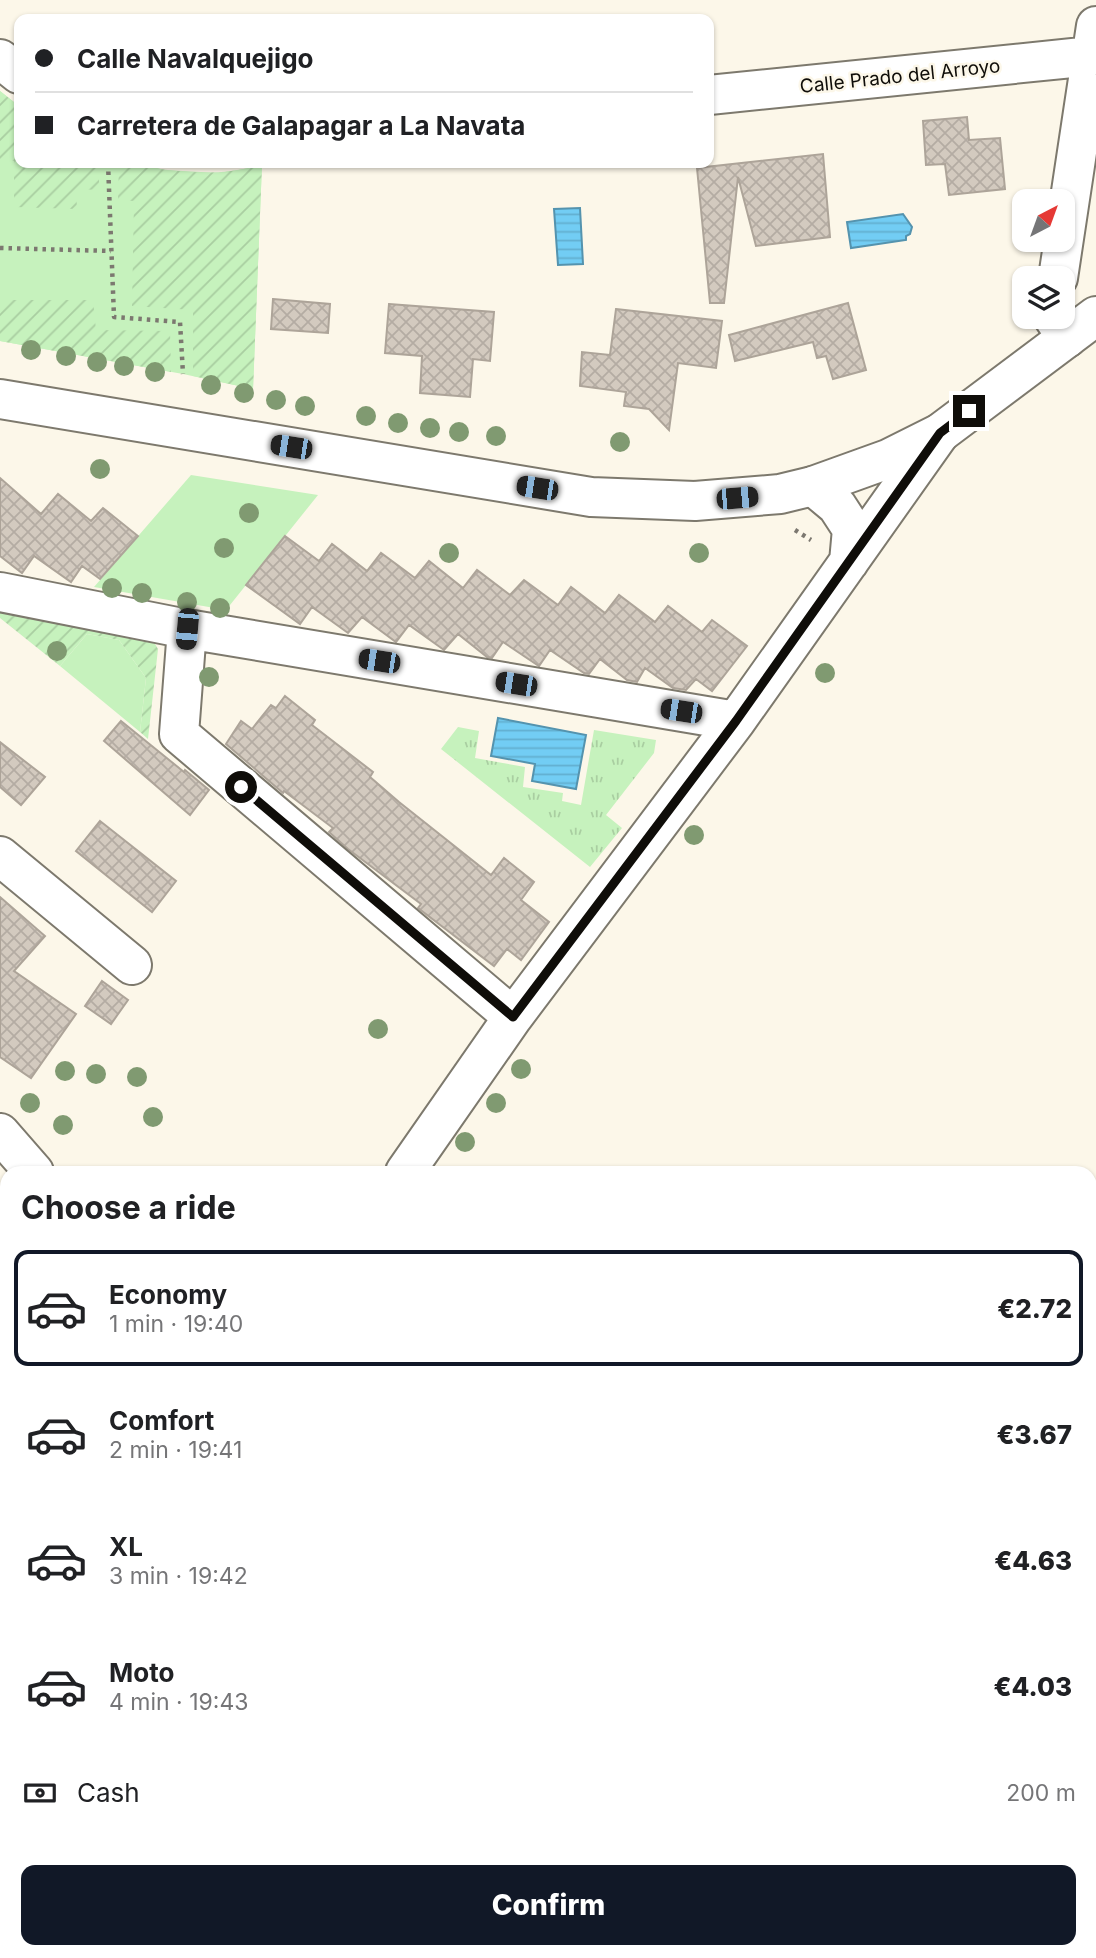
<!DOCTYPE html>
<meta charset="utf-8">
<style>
:root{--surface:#fff;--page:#f6f6f6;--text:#202124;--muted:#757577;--line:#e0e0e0;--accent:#111827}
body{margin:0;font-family:Inter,sans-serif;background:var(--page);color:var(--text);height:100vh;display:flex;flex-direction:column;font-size:26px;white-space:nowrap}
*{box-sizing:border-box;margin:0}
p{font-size:23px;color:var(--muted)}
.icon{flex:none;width:38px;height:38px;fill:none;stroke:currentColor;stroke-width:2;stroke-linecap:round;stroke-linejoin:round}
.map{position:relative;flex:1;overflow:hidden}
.drawer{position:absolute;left:0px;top:1166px;width:1097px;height:793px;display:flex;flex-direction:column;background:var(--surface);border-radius:21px 21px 0 0;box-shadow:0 2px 5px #0004}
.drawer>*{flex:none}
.top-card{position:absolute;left:14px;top:14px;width:700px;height:154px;border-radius:14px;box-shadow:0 2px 5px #0004;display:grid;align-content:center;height:154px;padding:0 21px;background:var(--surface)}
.needle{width:46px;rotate:41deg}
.controls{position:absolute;left:1012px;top:189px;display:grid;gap:14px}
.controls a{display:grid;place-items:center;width:63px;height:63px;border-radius:14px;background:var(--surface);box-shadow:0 2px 5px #0004;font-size:35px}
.end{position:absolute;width:32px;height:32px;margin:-16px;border:9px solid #0f0d09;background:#fff;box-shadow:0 0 0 4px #fff}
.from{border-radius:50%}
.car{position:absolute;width:21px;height:42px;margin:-21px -10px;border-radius:9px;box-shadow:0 0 5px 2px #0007;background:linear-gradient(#222 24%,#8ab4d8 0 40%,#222 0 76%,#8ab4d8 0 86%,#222 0)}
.top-card b{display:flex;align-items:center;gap:24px;height:66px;font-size:26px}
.top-card b+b{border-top:2px solid var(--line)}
.top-card i{width:18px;height:18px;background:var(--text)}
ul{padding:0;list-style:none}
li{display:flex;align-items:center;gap:21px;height:116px;margin:0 14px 10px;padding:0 7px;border:4px solid transparent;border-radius:14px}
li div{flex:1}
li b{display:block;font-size:26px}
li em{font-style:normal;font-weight:800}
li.active{border-color:var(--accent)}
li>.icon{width:63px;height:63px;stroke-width:1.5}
h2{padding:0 21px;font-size:32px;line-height:84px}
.pay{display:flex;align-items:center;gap:18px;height:77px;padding:0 21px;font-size:26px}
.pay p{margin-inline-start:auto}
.primary-button{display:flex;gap:14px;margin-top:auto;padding:14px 21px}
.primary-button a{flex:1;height:80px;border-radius:14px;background:var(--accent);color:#fff;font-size:28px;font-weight:800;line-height:80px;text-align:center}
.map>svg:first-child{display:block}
</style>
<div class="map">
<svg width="1096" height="1958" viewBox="0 0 1096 1958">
<defs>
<pattern id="grass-tufts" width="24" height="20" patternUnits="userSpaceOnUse" patternTransform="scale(1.75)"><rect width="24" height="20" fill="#c6f2bd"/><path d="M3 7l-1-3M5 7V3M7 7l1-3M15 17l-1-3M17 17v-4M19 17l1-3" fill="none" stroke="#a9cea1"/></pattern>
<pattern id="garden-furrows" width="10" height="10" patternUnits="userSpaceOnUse" patternTransform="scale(1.75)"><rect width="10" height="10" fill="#c6f2bd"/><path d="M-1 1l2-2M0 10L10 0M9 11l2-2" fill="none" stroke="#a9cea1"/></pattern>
<pattern id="water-rules" width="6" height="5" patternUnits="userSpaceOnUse" patternTransform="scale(1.75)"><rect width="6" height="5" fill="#72cdf4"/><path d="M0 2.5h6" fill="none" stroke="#62afd0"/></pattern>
<pattern id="building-cross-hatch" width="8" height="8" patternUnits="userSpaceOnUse" patternTransform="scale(1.75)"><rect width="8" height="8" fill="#d3cabf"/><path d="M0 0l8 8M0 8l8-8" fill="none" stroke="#b4aca3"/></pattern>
</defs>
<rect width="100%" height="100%" fill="#fcf7e9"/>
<!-- grass -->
<path fill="url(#grass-tufts)" d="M458,727L479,731L475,758L525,767L523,787L563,793L562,801L581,805L594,730L656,740L654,753L606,815L622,828L590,867L441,749Z
M573,1951H644L608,1958H573Z"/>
<!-- park -->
<path fill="#c6f2bd" d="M0,91L19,106V163H137L165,170L219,173L249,168L262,164L253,389L183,374L0,341Z
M191,475L318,495L226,610L94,587Z
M87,634L119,640L146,678L140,732L60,666Z"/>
<!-- garden -->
<path fill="url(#garden-furrows)" d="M0,91L19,106V163H99V190L76,189L77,209L14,207V161L0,159Z
M119,163C136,163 151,168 168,170C199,174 233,174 262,164L253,389L193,376V310L132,306L134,201L118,200Z
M0,300H93L96,330L170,331L171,372L0,341Z
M0,611L150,641L155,644L158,649L148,739L140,732L146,678L119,640L87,634L60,666L0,618Z"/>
<!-- water -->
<path fill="url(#water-rules)" stroke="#5493ae" stroke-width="2" d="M580,208L583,264L558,265L554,209Z
M903,214L912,227L910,234L906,236V240L851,248L847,222Z
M498,718L586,735L576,789L532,781L535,764L491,756Z"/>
<!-- building -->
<path fill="url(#building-cross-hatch)" stroke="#ada499" stroke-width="2" d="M967,117L969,140L1000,138L1005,189L949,195L945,164L926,165L923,121Z
M823,154L830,237L756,246L738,177L724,303H710L697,168Z
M273,299L330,304L328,333L271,329Z
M848,303L866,370L833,379L826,356L817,358L813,342L735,361L729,335Z
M389,304L494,312L490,361L473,359L470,397L420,393L422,356L385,353Z
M616,309L722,321L716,368L678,363L669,430L649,409L624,406L626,392L580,386L582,352L610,355Z
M0,478L41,514L58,494L91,521L103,508L138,536L100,579L82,566L71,582L34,556L22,573L0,556Z
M285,536L319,561L332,544L367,571L381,553L415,578L429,561L463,588L477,570L510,595L524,580L558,605L571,587L605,613L619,595L655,622L668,606L702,632L712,620L747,646L712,691L696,679L686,690L673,688L645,668L637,682L627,680L600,659L589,674L584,673L550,650L539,666L503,642L492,658L487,657L458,634L444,650L409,625L396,642L362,617L348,633L312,607L300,624L246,585Z
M285,696L315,720L312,725L373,772L370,777L399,802L491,875L504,858L534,882L521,900L549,922L521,960L507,949L494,966L418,908L421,904L348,849L329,832L333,828L284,791L283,793L226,744L241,721L252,729L271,705L276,708Z
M121,721L184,772L185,770L209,790L190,815L104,741Z
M0,742L45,777L21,805L0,787Z
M100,821L176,881L152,912L76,851Z
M0,897L45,936L14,971L76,1014L31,1078L0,1057Z
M102,981L128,1000L111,1024L85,1006Z"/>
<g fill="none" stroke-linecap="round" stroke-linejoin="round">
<!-- minor casing -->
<g stroke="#7d796d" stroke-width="42">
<path id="minor" d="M0,59L19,74
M709,95L1092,56
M1058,278L1096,26
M1053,317L1067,338
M813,486L837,506L852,529L849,562
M0,592L187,629L736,721
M187,629L179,734L513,1017
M0,856L132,965
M0,1133L34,1172
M405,1172L513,1017L736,721L940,433
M0,1568L7,1566
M1090,1792H1096
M0,1820L7,1861
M21,1951L22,1958
M405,1951L406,1958"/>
</g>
<!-- major casing -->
<g stroke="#7d796d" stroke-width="42">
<path id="major" d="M0,399L591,497L695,501L780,494L813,486L888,459L940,433L1096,316"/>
</g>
<!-- path -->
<path stroke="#7c7870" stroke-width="4.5" stroke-dasharray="3.5 5" stroke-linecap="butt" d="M108,163L114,317L180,322L183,374
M0,248L111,251
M795,530L811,540"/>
<!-- minor -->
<use href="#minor" stroke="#fff" stroke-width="38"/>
<!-- major -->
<use href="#major" stroke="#fff" stroke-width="38"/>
</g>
<!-- trees -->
<g fill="#809a71">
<circle cx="31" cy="350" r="10"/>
<circle cx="66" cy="356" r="10"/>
<circle cx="97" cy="362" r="10"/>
<circle cx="124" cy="366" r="10"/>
<circle cx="155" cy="372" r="10"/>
<circle cx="211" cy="385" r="10"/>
<circle cx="244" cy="393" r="10"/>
<circle cx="276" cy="400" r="10"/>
<circle cx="305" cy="406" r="10"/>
<circle cx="366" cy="416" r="10"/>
<circle cx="398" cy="423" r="10"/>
<circle cx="430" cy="428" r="10"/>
<circle cx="459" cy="432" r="10"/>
<circle cx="496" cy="436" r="10"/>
<circle cx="620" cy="442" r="10"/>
<circle cx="100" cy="469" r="10"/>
<circle cx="249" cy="513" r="10"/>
<circle cx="224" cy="548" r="10"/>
<circle cx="449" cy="553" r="10"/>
<circle cx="699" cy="553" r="10"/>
<circle cx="112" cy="588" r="10"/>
<circle cx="142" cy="593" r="10"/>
<circle cx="187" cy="602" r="10"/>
<circle cx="220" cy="608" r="10"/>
<circle cx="57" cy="651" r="10"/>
<circle cx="825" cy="673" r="10"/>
<circle cx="209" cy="677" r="10"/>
<circle cx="694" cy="835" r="10"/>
<circle cx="378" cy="1029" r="10"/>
<circle cx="521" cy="1069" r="10"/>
<circle cx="65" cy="1071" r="10"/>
<circle cx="96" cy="1074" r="10"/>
<circle cx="137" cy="1077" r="10"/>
<circle cx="30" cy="1103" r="10"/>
<circle cx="496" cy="1103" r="10"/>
<circle cx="153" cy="1117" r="10"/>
<circle cx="63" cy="1125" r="10"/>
<circle cx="465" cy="1142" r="10"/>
</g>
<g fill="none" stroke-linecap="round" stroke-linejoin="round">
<!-- route -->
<path stroke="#0f0d09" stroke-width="9" d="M241,787L513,1017L736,721L940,433L969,411"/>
</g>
<g text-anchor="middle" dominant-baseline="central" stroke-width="5" stroke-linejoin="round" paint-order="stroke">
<!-- street labels -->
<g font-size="19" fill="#0f0d09" stroke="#fcf7e9">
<text transform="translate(900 76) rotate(-6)">Calle Prado del Arroyo</text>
</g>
</g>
</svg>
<div class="controls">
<a><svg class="needle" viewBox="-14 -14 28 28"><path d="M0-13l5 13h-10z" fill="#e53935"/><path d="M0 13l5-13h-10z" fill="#757577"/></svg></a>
<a><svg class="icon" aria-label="layers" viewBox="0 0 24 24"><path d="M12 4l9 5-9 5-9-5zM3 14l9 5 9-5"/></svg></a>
</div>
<i class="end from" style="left:241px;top:787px"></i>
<i class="end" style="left:969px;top:411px"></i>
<i class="car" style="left:291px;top:447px;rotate:279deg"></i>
<i class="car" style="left:537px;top:488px;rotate:279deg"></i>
<i class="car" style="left:737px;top:498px;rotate:85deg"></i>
<i class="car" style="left:187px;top:629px;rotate:185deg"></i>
<i class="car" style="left:379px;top:661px;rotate:279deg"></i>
<i class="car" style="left:516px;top:684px;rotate:279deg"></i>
<i class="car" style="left:681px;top:711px;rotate:279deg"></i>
<div class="top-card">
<b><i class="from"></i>Calle Navalquejigo</b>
<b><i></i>Carretera de Galapagar a La Navata</b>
</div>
<section class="drawer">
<h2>Choose a ride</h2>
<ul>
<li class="active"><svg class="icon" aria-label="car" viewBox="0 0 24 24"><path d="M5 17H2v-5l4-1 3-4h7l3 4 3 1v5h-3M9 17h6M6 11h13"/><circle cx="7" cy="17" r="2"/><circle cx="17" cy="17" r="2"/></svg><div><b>Economy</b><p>1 min · 19:40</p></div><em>€2.72</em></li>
<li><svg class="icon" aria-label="car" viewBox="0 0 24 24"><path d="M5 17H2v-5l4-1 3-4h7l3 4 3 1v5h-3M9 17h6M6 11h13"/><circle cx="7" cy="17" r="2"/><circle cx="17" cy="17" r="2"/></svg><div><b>Comfort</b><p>2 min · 19:41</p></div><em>€3.67</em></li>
<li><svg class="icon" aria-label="car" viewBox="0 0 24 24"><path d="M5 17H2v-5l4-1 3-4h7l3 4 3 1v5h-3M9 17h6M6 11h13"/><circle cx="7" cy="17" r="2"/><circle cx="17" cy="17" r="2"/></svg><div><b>XL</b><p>3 min · 19:42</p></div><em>€4.63</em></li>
<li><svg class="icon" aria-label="car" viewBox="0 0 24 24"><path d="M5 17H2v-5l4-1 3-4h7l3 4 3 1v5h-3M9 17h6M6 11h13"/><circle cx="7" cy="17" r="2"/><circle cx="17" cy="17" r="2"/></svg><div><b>Moto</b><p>4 min · 19:43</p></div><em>€4.03</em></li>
</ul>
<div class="pay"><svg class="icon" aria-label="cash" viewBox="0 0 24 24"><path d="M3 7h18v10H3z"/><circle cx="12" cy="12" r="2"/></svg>Cash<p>200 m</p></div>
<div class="primary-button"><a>Confirm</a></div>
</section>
</div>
